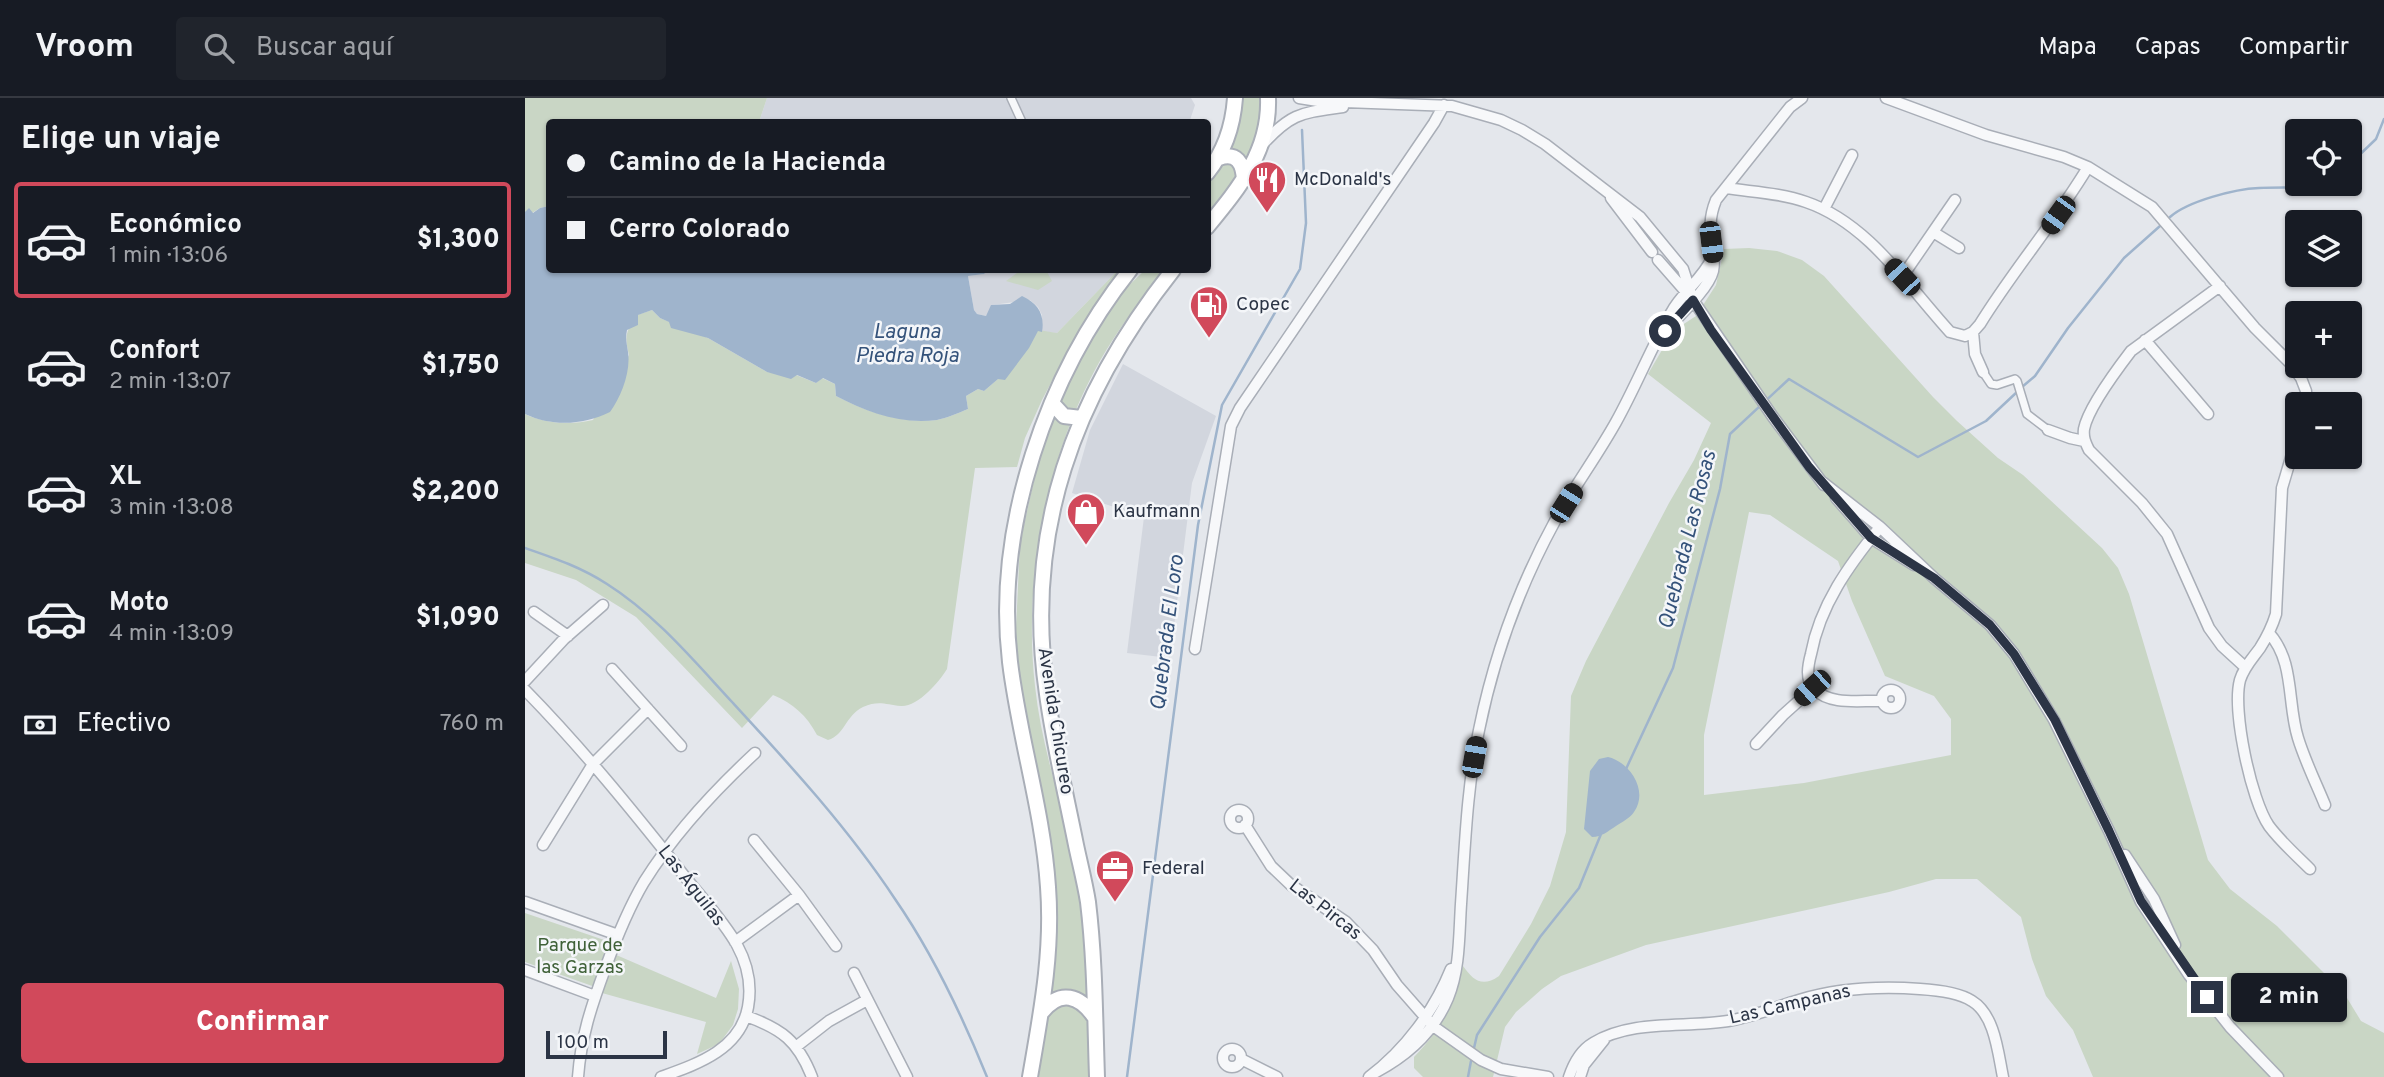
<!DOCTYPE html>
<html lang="es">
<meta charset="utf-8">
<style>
:root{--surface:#171b24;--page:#20242c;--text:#f1f3f6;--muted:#9ea1a6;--line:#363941;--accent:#d1495b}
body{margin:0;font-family:Overpass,sans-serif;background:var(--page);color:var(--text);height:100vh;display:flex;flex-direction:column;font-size:26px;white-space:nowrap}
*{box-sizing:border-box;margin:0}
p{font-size:23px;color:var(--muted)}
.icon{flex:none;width:38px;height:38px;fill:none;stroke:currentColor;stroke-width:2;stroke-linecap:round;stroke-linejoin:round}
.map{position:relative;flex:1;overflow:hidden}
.side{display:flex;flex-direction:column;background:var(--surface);width:525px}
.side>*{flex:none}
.hud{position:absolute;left:21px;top:21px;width:665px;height:154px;border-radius:7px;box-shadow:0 2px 5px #0004;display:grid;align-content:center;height:154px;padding:0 21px;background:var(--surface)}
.fabs{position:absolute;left:1760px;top:21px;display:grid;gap:14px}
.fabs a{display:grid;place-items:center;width:77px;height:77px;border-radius:7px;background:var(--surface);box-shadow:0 2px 5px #0004;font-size:35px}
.scale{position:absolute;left:21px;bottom:18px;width:121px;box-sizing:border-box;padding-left:7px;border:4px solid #2b3445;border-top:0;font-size:19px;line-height:24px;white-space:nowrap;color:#2b3445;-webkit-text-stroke:5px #f4f6f9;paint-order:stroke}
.end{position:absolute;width:32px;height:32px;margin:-16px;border:9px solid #2b3445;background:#fff;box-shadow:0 0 0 4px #fff}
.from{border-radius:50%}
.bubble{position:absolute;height:49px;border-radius:7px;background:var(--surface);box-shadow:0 2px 5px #0004;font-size:23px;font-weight:800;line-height:49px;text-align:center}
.car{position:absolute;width:21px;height:42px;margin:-21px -10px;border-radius:9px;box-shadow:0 0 5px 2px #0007;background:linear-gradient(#222 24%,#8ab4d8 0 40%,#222 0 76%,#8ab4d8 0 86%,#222 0)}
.hud b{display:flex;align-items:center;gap:24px;height:66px;font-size:26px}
.hud b+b{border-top:2px solid var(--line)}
.hud i{width:18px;height:18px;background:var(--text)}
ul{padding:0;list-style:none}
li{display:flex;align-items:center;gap:21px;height:116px;margin:0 14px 10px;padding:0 7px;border:4px solid transparent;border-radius:7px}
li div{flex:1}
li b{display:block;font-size:26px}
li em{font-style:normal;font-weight:800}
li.on{border-color:var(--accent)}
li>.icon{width:63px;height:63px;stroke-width:1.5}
h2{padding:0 21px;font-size:32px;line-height:84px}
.pay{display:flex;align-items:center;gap:18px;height:77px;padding:0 21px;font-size:26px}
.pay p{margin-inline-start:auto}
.cta{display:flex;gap:14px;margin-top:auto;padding:14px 21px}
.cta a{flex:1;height:80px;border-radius:7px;background:var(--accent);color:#fff;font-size:28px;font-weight:800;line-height:80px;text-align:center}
header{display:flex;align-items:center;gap:42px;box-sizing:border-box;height:98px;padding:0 35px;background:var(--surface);border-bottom:2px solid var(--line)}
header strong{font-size:33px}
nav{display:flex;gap:38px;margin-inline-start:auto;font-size:24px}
.search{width:490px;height:63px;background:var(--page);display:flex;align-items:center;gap:18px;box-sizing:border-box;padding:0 24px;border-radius:7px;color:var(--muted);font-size:26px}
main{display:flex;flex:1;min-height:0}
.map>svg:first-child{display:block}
</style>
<header>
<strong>Vroom</strong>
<div class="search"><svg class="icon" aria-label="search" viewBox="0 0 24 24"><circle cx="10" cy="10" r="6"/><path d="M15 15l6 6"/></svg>Buscar aquí</div>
<nav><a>Mapa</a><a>Capas</a><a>Compartir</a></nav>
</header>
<main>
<section class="side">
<h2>Elige un viaje</h2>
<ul>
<li class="on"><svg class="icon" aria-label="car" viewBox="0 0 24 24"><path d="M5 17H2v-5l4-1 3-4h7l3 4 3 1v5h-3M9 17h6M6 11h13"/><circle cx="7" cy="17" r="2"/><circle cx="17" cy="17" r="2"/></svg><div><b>Económico</b><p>1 min · 13:06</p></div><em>$1,300</em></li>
<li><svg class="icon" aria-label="car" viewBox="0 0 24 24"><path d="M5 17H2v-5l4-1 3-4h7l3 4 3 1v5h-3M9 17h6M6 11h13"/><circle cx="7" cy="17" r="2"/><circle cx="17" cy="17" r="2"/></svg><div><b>Confort</b><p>2 min · 13:07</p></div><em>$1,750</em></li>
<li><svg class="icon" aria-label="car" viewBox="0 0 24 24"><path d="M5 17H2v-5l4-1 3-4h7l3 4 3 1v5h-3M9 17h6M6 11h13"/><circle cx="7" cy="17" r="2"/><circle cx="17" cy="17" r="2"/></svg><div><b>XL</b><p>3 min · 13:08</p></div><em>$2,200</em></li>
<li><svg class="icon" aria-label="car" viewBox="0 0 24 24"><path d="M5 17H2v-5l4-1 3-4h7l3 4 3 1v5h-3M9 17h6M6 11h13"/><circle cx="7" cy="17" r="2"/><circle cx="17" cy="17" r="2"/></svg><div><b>Moto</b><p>4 min · 13:09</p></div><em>$1,090</em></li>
</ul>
<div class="pay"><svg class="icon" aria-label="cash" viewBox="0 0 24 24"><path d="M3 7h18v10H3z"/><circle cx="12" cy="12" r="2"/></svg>Efectivo<p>760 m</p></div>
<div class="cta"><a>Confirmar</a></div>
</section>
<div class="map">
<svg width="1859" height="979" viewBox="0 0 1859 979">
<rect width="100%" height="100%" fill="#e4e7ec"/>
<!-- built -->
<path fill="#d2d6de" d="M242,0H666L670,7L665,22L667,24H237L235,21Z
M464,172H593L532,235L517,234V217L513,209L505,202L467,207L461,218L452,216L449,212L443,178L459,176Z
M598,266L691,318L667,385L645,560L602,555L619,419L547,395L565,332Z"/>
<!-- green -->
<path fill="#c9d6c5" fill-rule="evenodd" d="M0,0H242L235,21L237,24H24V108L15,110L7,115L0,114Z
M714,0H738L735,30L722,68L703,52Z
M702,63L712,67C712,89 696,104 683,120C683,96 678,77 702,63Z
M1224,150L1252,153L1277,162L1299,178L1408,299L1432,323L1473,360L1498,377L1577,450L1593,470L1604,496L1683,762L1705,791L1752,828L1819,895L1836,923L1859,935V979H1568L1548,932L1521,898L1507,861L1496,819L1452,781H1411L1364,794L1121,847L1036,878L1017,891L991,914L980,929L968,979H898L889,970V959C920,927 925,910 938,868C948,882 957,890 974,878L1006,826L1025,788L1041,734L1046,598L1061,563L1144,405L1169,362L1186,325L1123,276L1148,233L1171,218L1191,187L1199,151ZM1224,414L1245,417L1313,463L1327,503L1360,578L1409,598L1426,621V657L1279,685L1179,697V637Z
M496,172H521L527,183L513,192L481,183Z
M593,172L600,175L586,185L549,241L517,302L500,340L492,369L450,370L422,571C414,584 393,609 376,608C361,607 354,602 338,609C320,618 320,637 303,642L292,637C282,618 268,605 248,597L217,630L111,519L51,482L0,465V316C21,326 46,327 68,322L104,257C99,237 101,234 112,217L127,212L135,220L183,240L242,274L271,277L291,285L297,280L310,286L311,298C342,314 376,326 412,322C422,320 433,315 443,311L441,298L453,291L459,293C480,275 500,257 513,232L532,235Z
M620,172H641C622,194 603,218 587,243C525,339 497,475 510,588C515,637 530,685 542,733C547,749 553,767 555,784C565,848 565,914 567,979H511L520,932L530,795L490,551L495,445L518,342L545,279L576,224L599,192Z
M0,815L85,844L70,889L0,864Z
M89,856L191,900L206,863L214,891L213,911L208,927L194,946L172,956L181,924L77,895Z"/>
<!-- water -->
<path fill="#9fb4cc" d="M24,108V172H464L459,176L443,178L449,212L452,216L461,218L466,207L485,206L497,198C513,205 520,217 517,234L513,233L504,250L480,282L473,281L459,293L453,291L441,298L443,311C433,315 422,320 412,322C376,327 342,314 311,298L310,286L298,280L291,285L272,277L266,281L242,274L183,240L146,230L144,224L135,220L127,212L113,217V227L102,232C100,241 102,246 103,254C106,274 96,299 85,314C58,327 28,329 0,316V114L4,110L8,115L15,110Z
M1083,659C1105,664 1124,693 1109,714C1105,720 1097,724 1091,728C1083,733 1077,739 1067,739L1059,731L1065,673L1074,661Z"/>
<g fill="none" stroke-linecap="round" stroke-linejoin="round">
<!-- stream -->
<path stroke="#9fb4cc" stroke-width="2.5" d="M1825,66L1851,41L1859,21
M1645,119C1663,103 1710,91 1734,90C1751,89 1768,90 1785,89L1793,86
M1497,289L1510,278L1543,230L1599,160L1635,128
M0,450C29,460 56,469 82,486C131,517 169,563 208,605C265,667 323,730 370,801C408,856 437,917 462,979
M1101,671L1148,570L1195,391L1205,336L1264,281L1393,359L1461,323L1492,294
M949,950L952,937L1015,839L1054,790L1076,736
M602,979L673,427L697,307L775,171L781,125L777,32
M943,979L946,963"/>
<!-- pedestrian casing -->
<g stroke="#a9aeb7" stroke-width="10">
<path id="pedestrian" d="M486,0L497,24
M1458,274L1466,286L1472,287L1490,281L1492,283L1502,316L1523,332"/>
</g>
<!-- minor casing -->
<g stroke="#a9aeb7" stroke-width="13">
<path id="minor" d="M774,0L793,3L927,8L976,22L997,32L1020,46L1115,119L1158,171L1168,202
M1361,0L1461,37L1539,59L1563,69L1627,109L1730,230L1765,265L1776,280L1781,293V306
M737,47C767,14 777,15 818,9
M1201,90C1227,94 1256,95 1281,104C1343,125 1382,187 1425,234L1440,238L1448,234L1455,226C1489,171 1530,124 1563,69
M1086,100L1127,154
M1299,111L1327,57
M1408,134L1434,150
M1133,162L1168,202L1248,319L1299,387
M1377,179L1430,102
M1695,188L1606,253C1593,270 1563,310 1559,331C1558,339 1560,344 1564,352L1617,405L1642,436L1684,530L1697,548L1720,569
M1143,230C1155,217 1184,190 1188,173C1193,147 1178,134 1191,102L1265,9L1277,0
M1448,234L1450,256L1458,274
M1620,242L1683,316
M1523,332L1545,340L1559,343
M1773,336L1757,390L1751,516C1747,529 1742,539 1735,550C1727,561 1719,569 1715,582C1707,612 1726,702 1744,728C1756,744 1771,757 1785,771
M1296,383L1355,429L1409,480L1465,527L1489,556L1529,622L1584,733L1616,804L1664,877L1705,929L1753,979
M1311,400L1346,440L1389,467
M1355,429C1324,467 1295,507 1286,556C1283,567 1280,582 1289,591C1306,608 1335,602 1357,603
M9,514L43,538
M1744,535C1770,564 1762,605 1773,640C1780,663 1791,685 1800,707
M670,551L706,328L715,310L909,25L919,7
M87,571L156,648
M0,583L39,541L78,507
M1357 601a9 9 0 1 1 18 0a9 9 0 1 1-18 0Z
M0,592C56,649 107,712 157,775C174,797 199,823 212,847C223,867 227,887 223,909C215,952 172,966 136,979
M1231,646L1258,617L1288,590
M705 721a9 9 0 1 1 18 0a9 9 0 1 1-18 0Z
M720,727L746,768L766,787L821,824L848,852L872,887L908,928L956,962L976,971L1023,979
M229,742L274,797L311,848
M18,747L68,666L123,611
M1600,757L1629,801L1650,847
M0,804L93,837
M210,844L274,797
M0,872L70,898
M329,875L382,979
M221,918C257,931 273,943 287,979
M272,948L304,923L342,902
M698 960a9 9 0 1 1 18 0a9 9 0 1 1-18 0Z
M716,961L752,979
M851,974C883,957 909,934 923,900C935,871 934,837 936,806C940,747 942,689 954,632C969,558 994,489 1030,423C1049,389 1072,358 1091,324C1111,288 1126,250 1146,215C1157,194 1177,182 1187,160
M53,979C56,939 66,909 80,871C91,841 103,811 119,784C149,736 189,693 230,655
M844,979C880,952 909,913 926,871
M1044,979C1048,967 1056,952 1068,945C1107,921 1160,930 1203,923C1228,919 1250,909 1274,902C1314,890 1354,888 1395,891C1412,892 1433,894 1447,903C1470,917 1473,955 1478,979
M1055,979L1059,967L1079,942"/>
</g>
<!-- secondary casing -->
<g stroke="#a9aeb7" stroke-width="18">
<path id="secondary" d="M694,60C712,54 718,65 719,82
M682,75C700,53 708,28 710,0
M682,129C714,90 745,53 743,0
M527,305L539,318L556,320
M517,914C535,891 555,897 570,920
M505,979C516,915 528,854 523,789C518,713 494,639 485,564C469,429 522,276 605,172
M572,979C570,921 570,862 563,804C560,785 555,766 551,747C541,697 529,647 522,596C498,434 549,297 648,172"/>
</g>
<!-- pedestrian -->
<use href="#pedestrian" stroke="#f7f8fa" stroke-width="7"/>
<!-- minor -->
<use href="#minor" stroke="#f7f8fa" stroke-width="10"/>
<!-- secondary -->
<use href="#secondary" stroke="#fff" stroke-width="14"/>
</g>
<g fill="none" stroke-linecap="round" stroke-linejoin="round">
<!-- route -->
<path stroke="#2b3445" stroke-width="9" d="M1140,233L1168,202L1186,232L1284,369L1346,440L1409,480L1465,527L1489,556L1530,622L1584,733L1616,803L1682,899"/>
</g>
<!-- icons -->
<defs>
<g id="restaurant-pin" transform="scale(2.0125)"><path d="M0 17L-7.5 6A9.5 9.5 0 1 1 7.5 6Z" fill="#d1495b" stroke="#f4f6f9"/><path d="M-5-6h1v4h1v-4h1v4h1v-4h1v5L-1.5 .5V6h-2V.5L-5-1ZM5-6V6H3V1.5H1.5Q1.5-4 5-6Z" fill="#fff"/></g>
<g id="fuel-pin" transform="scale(2.0125)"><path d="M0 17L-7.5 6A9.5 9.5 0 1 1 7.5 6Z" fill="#d1495b" stroke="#f4f6f9"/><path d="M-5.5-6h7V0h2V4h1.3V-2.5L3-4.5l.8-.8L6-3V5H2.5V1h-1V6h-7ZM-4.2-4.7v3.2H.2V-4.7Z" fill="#fff"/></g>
<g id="shop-pin" transform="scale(2.0125)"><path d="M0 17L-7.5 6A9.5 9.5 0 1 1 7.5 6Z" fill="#d1495b" stroke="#f4f6f9"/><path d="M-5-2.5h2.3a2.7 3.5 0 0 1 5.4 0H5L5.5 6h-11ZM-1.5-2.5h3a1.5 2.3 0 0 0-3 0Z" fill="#fff"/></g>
<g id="office-pin" transform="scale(2.0125)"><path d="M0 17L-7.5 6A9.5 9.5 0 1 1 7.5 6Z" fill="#d1495b" stroke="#f4f6f9"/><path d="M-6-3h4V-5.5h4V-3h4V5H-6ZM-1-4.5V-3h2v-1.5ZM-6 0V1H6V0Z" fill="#fff"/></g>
</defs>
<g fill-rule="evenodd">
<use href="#restaurant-pin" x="742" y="82"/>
<use href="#fuel-pin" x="684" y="207"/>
<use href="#shop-pin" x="561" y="414"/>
<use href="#office-pin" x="590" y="771"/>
</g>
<g text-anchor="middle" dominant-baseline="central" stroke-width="5" stroke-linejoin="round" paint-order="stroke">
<!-- poi labels -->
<g font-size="19" fill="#2b3445" stroke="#f4f6f9" text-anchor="start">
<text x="769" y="82">McDonald's</text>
<text x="711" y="207">Copec</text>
<text x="588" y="414">Kaufmann</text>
<text x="617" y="771">Federal</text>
</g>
<!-- street labels -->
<g font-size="19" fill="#2b3445" stroke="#f4f6f9">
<text transform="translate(530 623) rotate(81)">Avenida Chicureo</text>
<text transform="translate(166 788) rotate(52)">Las Águilas</text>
<text transform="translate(800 812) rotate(38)">Las Pircas</text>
<text transform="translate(1265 907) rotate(-13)">Las Campanas</text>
</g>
<!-- park labels -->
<g font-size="19" fill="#3f6138" stroke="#f4f6f9">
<text x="55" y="848">Parque de<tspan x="55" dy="22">las Garzas</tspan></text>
</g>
<!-- water labels -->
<g font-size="21" font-style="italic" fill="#34527a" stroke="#f4f6f9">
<text x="382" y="234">Laguna<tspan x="382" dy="24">Piedra Roja</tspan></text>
<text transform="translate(1163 442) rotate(-76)">Quebrada Las Rosas</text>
<text transform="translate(643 535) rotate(-83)">Quebrada El Loro</text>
</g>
</g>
</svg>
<div class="fabs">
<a><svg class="icon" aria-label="locate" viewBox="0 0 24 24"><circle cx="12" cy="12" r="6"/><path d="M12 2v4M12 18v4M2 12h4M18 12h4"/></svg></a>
<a><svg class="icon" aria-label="layers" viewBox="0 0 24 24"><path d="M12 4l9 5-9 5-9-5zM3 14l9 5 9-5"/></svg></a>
<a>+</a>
<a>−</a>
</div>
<div class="scale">100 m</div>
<i class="end from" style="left:1140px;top:233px"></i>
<i class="end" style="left:1682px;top:899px"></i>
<div class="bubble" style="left:1706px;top:875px;width:116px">2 min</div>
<i class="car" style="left:1533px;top:117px;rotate:216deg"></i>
<i class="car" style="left:1186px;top:144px;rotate:173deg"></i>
<i class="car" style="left:1377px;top:179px;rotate:317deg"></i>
<i class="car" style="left:1041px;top:405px;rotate:32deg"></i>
<i class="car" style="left:1287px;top:590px;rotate:228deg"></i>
<i class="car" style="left:949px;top:659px;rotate:10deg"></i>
<div class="hud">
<b><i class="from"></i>Camino de la Hacienda</b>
<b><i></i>Cerro Colorado</b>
</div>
</div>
</main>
